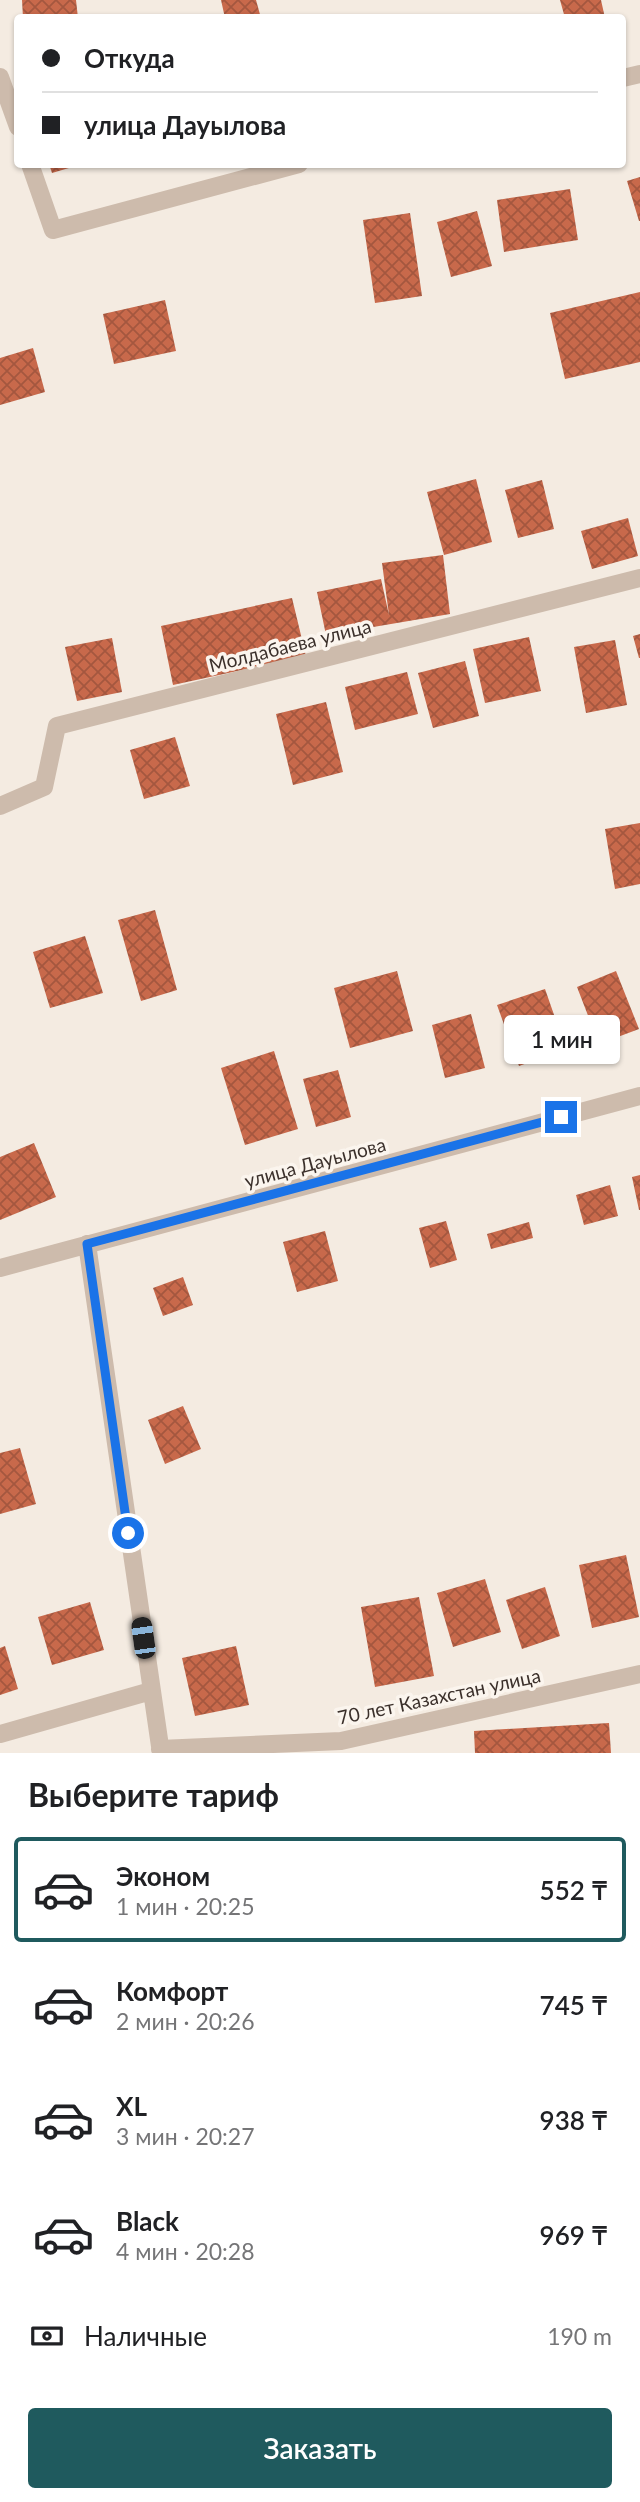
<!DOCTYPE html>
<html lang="ru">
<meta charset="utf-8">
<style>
:root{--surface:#fff;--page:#f2f2f2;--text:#202124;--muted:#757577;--line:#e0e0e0;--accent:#1f5a5e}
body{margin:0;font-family:Lato,sans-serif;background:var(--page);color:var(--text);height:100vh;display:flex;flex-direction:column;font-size:26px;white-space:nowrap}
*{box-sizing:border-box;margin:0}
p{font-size:23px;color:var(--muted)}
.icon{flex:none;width:38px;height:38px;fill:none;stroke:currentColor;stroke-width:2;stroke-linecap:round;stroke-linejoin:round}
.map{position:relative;height:1753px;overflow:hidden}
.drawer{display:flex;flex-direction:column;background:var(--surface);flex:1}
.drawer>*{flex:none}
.banner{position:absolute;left:14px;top:14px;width:612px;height:154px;border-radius:7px;box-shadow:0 2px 5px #0004;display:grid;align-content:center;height:154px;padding:0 28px;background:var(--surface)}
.end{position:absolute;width:32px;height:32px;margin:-16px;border:9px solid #1a73e8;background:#fff;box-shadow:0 0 0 4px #fff}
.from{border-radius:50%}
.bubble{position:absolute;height:49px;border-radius:7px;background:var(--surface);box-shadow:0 2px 5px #0004;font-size:23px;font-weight:600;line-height:49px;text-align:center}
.car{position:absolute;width:21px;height:42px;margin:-21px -10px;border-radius:9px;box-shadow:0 0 5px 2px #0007;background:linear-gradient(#222 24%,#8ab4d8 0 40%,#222 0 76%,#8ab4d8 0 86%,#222 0)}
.banner b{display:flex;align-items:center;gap:24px;height:66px;font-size:26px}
.banner b+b{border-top:2px solid var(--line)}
.banner i{width:18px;height:18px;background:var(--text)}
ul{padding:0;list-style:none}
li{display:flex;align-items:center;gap:21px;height:105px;margin:0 14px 10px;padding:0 14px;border:4px solid transparent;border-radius:7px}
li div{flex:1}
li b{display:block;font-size:26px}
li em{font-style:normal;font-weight:600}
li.active{border-color:var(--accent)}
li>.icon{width:63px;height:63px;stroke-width:1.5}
h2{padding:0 28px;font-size:32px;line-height:84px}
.pay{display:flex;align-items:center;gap:18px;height:77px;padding:0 28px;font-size:26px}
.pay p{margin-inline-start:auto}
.primary-button{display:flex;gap:14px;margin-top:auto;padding:14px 28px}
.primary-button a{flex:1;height:80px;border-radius:7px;background:var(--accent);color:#fff;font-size:28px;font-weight:600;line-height:80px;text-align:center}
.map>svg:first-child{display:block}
</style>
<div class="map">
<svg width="640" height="1753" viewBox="0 0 640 1753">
<defs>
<pattern id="building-cross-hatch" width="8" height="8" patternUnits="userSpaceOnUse" patternTransform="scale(1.75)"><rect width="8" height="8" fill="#c8694b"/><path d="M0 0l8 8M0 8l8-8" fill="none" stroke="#a4573f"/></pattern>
</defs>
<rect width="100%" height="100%" fill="#f4ebe1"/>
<!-- building -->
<path fill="url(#building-cross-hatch)" d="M22,0H76L78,18H23Z
M221,0H256L261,18H225Z
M560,0H601L605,18H565Z
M49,164H79V165L52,173Z
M640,177V221H639L627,181Z
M570,189L578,240L504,252L497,200Z
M477,211L492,266L451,277L437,222Z
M410,213L422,296L375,303L363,220Z
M640,292V362L565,379L550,313Z
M165,300L176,351L114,364L103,314Z
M33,348L45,392L0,405V358Z
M476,479L492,542L444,555L427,492Z
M542,480L554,529L518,538L505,490Z
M628,518L638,556L592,569L581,531Z
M443,555L450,614L326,635L317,592L381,579L389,615L382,563Z
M292,598L306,656L173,685L161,626Z
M640,634V658H639L633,636Z
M529,637L541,691L485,703L473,649Z
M112,638L122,692L77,701L65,647Z
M615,640L627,705L586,713L574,647Z
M465,661L479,716L433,728L418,673Z
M407,672L418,714L355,730L345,687Z
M326,702L343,772L293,785L276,714Z
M175,737L190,786L144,799L130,750Z
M640,823V884L615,889L605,829Z
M155,910L177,990L141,1001L118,920Z
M85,936L103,993L50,1008L33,952Z
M397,971L413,1031L350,1048L334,988Z
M616,971L639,1029L599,1044L577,987Z
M545,989L566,1049L519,1066L497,1005Z
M471,1014L485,1068L445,1078L432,1025Z
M274,1051L298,1129L245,1145L221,1068Z
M338,1070L351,1117L316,1127L303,1079Z
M34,1143L56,1197L0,1220V1157Z
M640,1175V1210H639L632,1177Z
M610,1185L618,1216L584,1225L576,1195Z
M446,1221L457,1260L430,1268L419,1228Z
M529,1222L533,1238L491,1249L487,1234Z
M325,1231L338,1281L297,1292L283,1242Z
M183,1277L193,1305L163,1316L153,1288Z
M183,1406L201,1449L165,1464L148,1420Z
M20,1448L36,1504L0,1514V1453Z
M626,1555L639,1617L592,1628L579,1565Z
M485,1579L501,1632L453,1647L437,1593Z
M545,1587L560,1636L522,1649L506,1600Z
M419,1597L434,1676L375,1687L361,1607Z
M90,1602L104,1650L52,1665L38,1617Z
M5,1646L18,1689L0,1695V1648Z
M236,1646L249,1705L195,1716L182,1658Z
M609,1723L611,1753H475L474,1731Z"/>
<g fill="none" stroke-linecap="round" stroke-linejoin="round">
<!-- minor -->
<path stroke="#cdbbac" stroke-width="18" d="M0,77L18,127
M623,78L640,74
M30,164L53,230L299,164
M0,806L44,787L57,726L640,578
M87,1244L161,1753
M0,1268L640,1096
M0,1734L151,1691
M160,1749L341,1741L640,1674"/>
</g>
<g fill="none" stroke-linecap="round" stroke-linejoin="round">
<!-- route -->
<path stroke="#1a73e8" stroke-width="9" d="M128,1533L87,1244L561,1117"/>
</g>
<g text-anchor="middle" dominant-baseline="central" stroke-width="7" stroke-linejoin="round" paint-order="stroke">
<!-- street labels -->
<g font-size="19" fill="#3b302b" stroke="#fbf5ee">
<text transform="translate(290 645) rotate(-14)">Молдабаева улица</text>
<text transform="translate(315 1162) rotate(-15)">улица Дауылова</text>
<text transform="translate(439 1696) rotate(-12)">70 лет Казахстан улица</text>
</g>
</g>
</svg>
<i class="end from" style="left:128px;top:1533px"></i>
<i class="end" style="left:561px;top:1117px"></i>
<div class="bubble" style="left:504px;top:1015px;width:116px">1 мин</div>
<i class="car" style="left:143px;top:1638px;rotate:352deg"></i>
<div class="banner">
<b><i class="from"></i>Откуда</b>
<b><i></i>улица Дауылова</b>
</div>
</div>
<section class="drawer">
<h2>Выберите тариф</h2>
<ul>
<li class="active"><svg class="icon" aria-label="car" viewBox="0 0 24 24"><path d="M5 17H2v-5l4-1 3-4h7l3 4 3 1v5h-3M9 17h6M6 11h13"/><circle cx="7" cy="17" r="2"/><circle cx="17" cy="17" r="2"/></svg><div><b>Эконом</b><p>1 мин · 20:25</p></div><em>552 ₸</em></li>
<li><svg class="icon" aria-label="car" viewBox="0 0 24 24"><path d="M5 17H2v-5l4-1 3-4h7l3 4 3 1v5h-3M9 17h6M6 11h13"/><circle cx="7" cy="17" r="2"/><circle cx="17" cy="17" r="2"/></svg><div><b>Комфорт</b><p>2 мин · 20:26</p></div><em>745 ₸</em></li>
<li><svg class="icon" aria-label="car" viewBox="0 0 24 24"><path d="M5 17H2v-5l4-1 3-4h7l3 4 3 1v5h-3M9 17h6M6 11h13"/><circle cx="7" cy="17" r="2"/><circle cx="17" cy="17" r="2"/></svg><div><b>XL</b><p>3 мин · 20:27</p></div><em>938 ₸</em></li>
<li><svg class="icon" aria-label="car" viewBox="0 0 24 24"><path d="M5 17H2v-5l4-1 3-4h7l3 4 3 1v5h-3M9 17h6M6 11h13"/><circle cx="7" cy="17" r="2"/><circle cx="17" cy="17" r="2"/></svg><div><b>Black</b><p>4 мин · 20:28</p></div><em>969 ₸</em></li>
</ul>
<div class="pay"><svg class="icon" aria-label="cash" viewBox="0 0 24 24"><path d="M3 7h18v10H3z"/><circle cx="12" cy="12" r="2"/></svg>Наличные<p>190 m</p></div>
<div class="primary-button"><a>Заказать</a></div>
</section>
